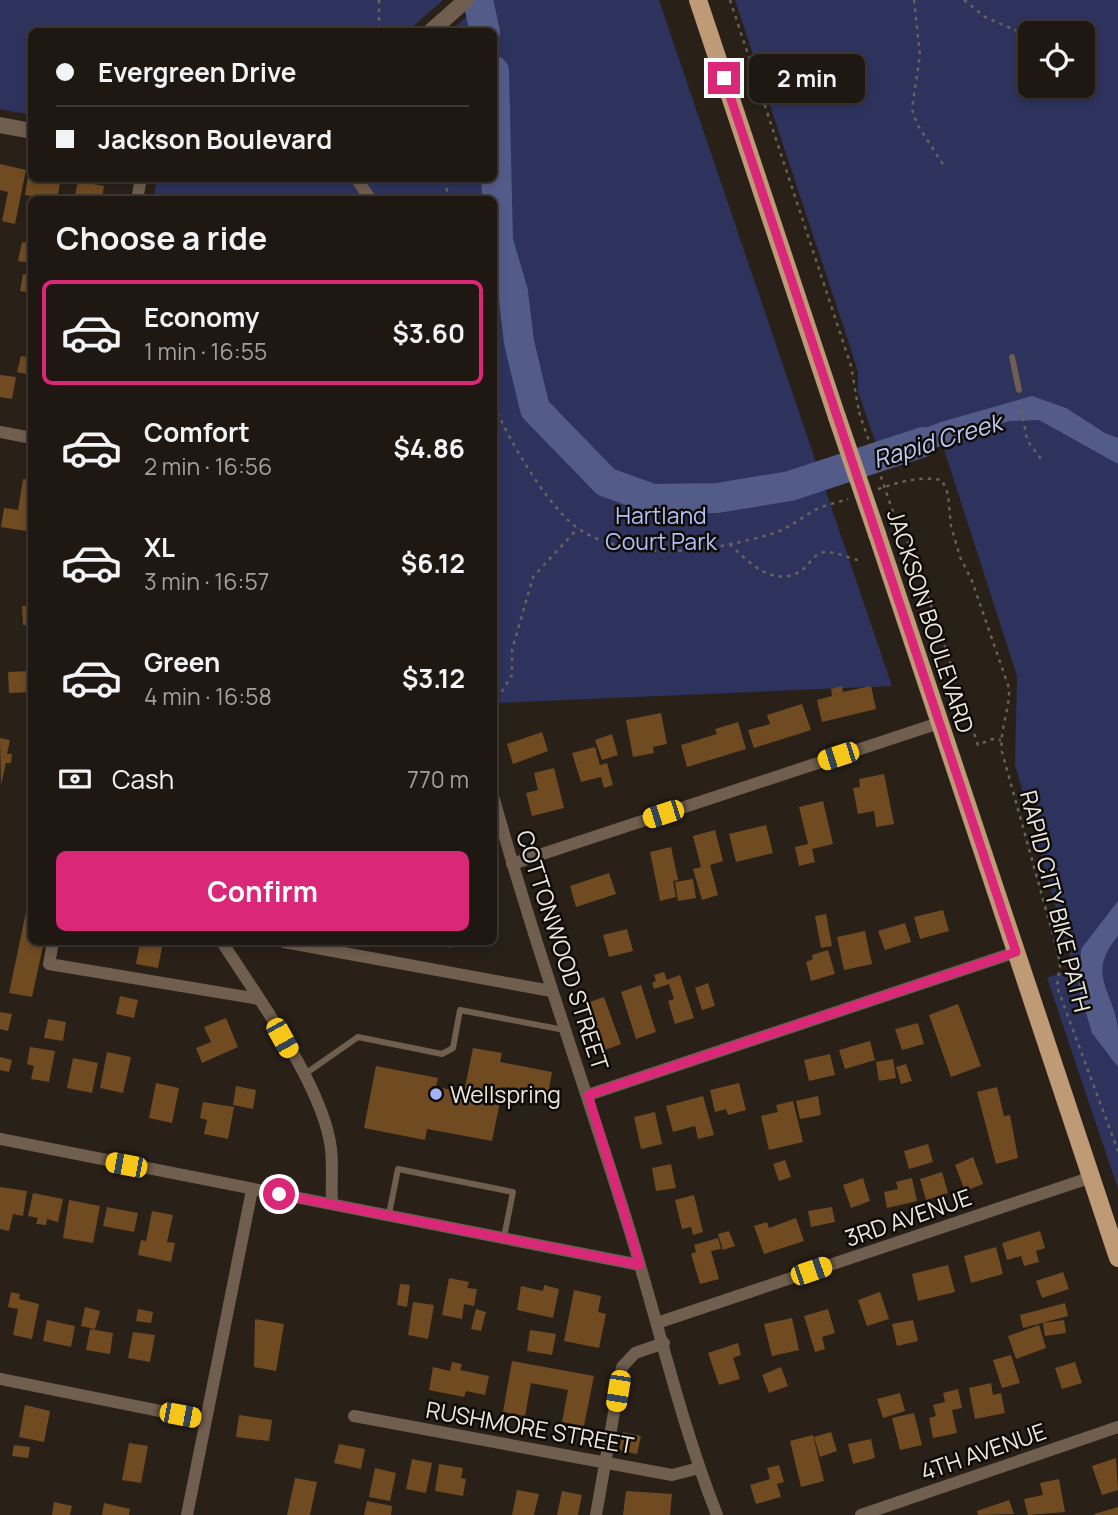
<!DOCTYPE html>
<meta charset="utf-8">
<style>
:root{--surface:#1f1812;--page:#2c2520;--text:#f1f3f6;--muted:#a1a09f;--line:#3c3732;--accent:#db2777}
body{margin:0;font-family:Manrope,sans-serif;background:var(--page);color:var(--text);height:100vh;display:flex;flex-direction:column;font-size:26px;white-space:nowrap}
*{box-sizing:border-box;margin:0}
p{font-size:23px;color:var(--muted)}
.icon{flex:none;width:38px;height:38px;fill:none;stroke:currentColor;stroke-width:2;stroke-linecap:round;stroke-linejoin:round}
.map{position:relative;flex:1;overflow:hidden}
.sheet{position:absolute;left:28px;top:196px;width:469px;height:749px;display:flex;flex-direction:column;background:var(--surface);border-radius:10px;box-shadow:0 4px 10px #0003,0 0 0 2px var(--line)}
.sheet>*{flex:none}
.hud{position:absolute;left:28px;top:28px;width:469px;height:154px;border-radius:10px;box-shadow:0 4px 10px #0003,0 0 0 2px var(--line);display:grid;align-content:center;height:154px;padding:0 28px;background:var(--surface)}
.controls{position:absolute;left:1018px;top:21px;display:grid;gap:14px}
.controls a{display:grid;place-items:center;width:77px;height:77px;border-radius:10px;background:var(--surface);box-shadow:0 4px 10px #0003,0 0 0 2px var(--line);font-size:35px}
.end{position:absolute;width:32px;height:32px;margin:-16px;border:9px solid #db2777;background:#fff;box-shadow:0 0 0 4px #fff}
.from{border-radius:50%}
.bubble{position:absolute;height:49px;border-radius:10px;background:var(--surface);box-shadow:0 4px 10px #0003,0 0 0 2px var(--line);font-size:23px;font-weight:700;line-height:49px;text-align:center}
.car{position:absolute;width:21px;height:42px;margin:-21px -10px;border-radius:9px;box-shadow:0 0 5px 2px #0007;background:linear-gradient(#f5c518 24%,#345 0 40%,#f5c518 0 76%,#345 0 86%,#f5c518 0)}
.hud b{display:flex;align-items:center;gap:24px;height:66px;font-size:26px}
.hud b+b{border-top:2px solid var(--line)}
.hud i{width:18px;height:18px;background:var(--text)}
ul{padding:0;list-style:none}
li{display:flex;align-items:center;gap:21px;height:105px;margin:0 14px 10px;padding:0 14px;border:4px solid transparent;border-radius:10px}
li div{flex:1}
li b{display:block;font-size:26px}
li em{font-style:normal;font-weight:700}
li.selected{border-color:var(--accent)}
li>.icon{width:63px;height:63px;stroke-width:1.5}
h2{padding:0 28px;font-size:32px;line-height:84px}
.pay{display:flex;align-items:center;gap:18px;height:77px;padding:0 28px;font-size:26px}
.pay p{margin-inline-start:auto}
.primary-button{display:flex;gap:14px;margin-top:auto;padding:14px 28px}
.primary-button a{flex:1;height:80px;border-radius:10px;background:var(--accent);color:#fff;font-size:28px;font-weight:700;line-height:80px;text-align:center}
.map>svg:first-child{display:block}
</style>
<div class="map">
<svg width="1118" height="1515" viewBox="0 0 1118 1515">
<rect width="100%" height="100%" fill="#292018"/>
<!-- green -->
<path fill="#2d335d" fill-rule="evenodd" d="M0,0H443L408,31L32,32L31,115L0,109Z
M486,0H659L892,686L499,703L494,683V200H153L157,179L494,178V32L450,31Z
M735,0H1118V1189L1047,978L1073,968L1015,765L1017,676L940,437L880,455L858,392V372L846,334ZM1031,33H1083V86H1031Z"/>
<!-- water -->
<path fill="#535b89" d="M1032,396L1066,408L1105,433L1118,438V464L1039,420L1009,421L889,465L882,444L941,422Z
M1118,901V936C1085,975 1114,991 1118,1029C1118,1041 1118,1055 1118,1067L1092,1033L1079,989L1081,949Z"/>
<g fill="none" stroke-linecap="round" stroke-linejoin="round">
<!-- river -->
<path stroke="#535b89" stroke-width="30" d="M478,0L485,32
M494,71L498,241L513,292L519,342L535,409L606,482L653,499L717,498L790,486L923,442"/>
</g>
<!-- building -->
<path fill="#704b22" d="M0,164L26,170L15,224L2,221L8,192L0,190Z
M28,176L32,178H61L57,200L25,195Z
M78,181L104,186L102,200H74Z
M22,242L32,243V263L18,261Z
M23,274L32,275V293L20,291Z
M21,356L32,358L30,375L17,372Z
M0,375L16,377L12,399L0,397Z
M23,479L32,480V532L1,527L4,508L18,510Z
M28,587H32V625H23L22,606H29Z
M32,671V692L9,693L8,672Z
M842,686L843,692L871,686L876,709L822,722L817,700L832,696L831,689Z
M802,704L811,730L754,748L748,730L770,724L767,715Z
M661,713L667,744L653,747L654,753L633,757L626,720Z
M738,722L746,749L687,767L681,745L717,734L715,729Z
M542,732L548,751L513,764L507,744Z
M612,734L618,755L602,760L595,740Z
M0,738L10,740L7,754H12L11,763H6L1,785Z
M595,747L600,765L607,763L613,785L604,788L601,777L581,782L572,753Z
M554,768L564,808L532,816L526,793L538,790L534,773Z
M884,774L894,824L876,827L874,811L858,814L853,788L860,787L859,779Z
M823,801L833,844L812,849L815,862L799,866L795,847L808,844L799,807Z
M766,825L773,853L736,862L729,834Z
M715,830L723,861L710,865L718,895L702,900L693,869L701,867L693,836Z
M671,847L678,880L673,881L676,897L660,901L650,852Z
M609,873L616,894L576,907L570,886Z
M693,879L696,898L678,901L675,882Z
M943,910L949,931L920,939L914,917Z
M26,912L32,913V942H44L32,997L9,993Z
M826,914L832,946L821,948L815,916Z
M905,923L911,942L885,950L878,931Z
M627,929L633,951L609,957L603,935Z
M865,931L872,964L844,970L837,937Z
M140,942H163L158,968L136,964Z
M448,942H474V943L449,948Z
M828,950L835,974L811,981L806,962L813,959L812,955Z
M664,972L667,980L680,975L694,1018L675,1024L668,1001L674,999L669,984L654,989L652,983L656,981L654,975Z
M708,983L715,1006L702,1010L695,988Z
M641,985L656,1032L636,1039L621,992Z
M120,996L138,1000L134,1018L116,1014Z
M604,997L621,1044L600,1052L584,1004Z
M958,1004L981,1066L951,1077L929,1015Z
M0,1012L12,1014L8,1031L0,1029Z
M226,1018L238,1047L202,1063L196,1048L211,1042L204,1027Z
M48,1019L66,1022L63,1041L44,1038Z
M918,1023L924,1044L902,1050L895,1029Z
M870,1041L875,1060L845,1069L839,1050Z
M30,1047L55,1051L49,1082L31,1079L34,1066L27,1064Z
M473,1048L502,1053L500,1062L552,1072L548,1095L503,1087L492,1141L427,1129L425,1140L364,1128L376,1066L438,1078L436,1087L464,1092Z
M107,1052L131,1057L123,1093L100,1088Z
M830,1054L835,1075L809,1081L804,1060Z
M0,1057L12,1060L9,1072L0,1070Z
M73,1058L98,1063L92,1093L67,1088Z
M893,1059L896,1078L879,1081L876,1062Z
M906,1064L912,1081L901,1084L896,1067Z
M156,1083L179,1088L172,1123L149,1118Z
M739,1083L746,1110L728,1115L726,1109L715,1112L710,1090Z
M236,1086L256,1090L253,1109L233,1105Z
M997,1087L1004,1116L1010,1115L1018,1158L996,1164L977,1092Z
M703,1096L714,1135L698,1139L695,1126L673,1132L666,1106Z
M818,1096L821,1115L800,1119L796,1101Z
M793,1101L803,1142L769,1150L761,1116L778,1112L776,1105Z
M203,1102L234,1107L228,1139L204,1134L207,1120L200,1118Z
M655,1112L662,1144L641,1149L634,1117Z
M928,1144L933,1162L909,1169L904,1151Z
M973,1157L983,1184L965,1191L955,1165Z
M785,1160L791,1177L779,1181L773,1164Z
M671,1164L676,1188L656,1191L652,1168Z
M942,1172L948,1193L926,1200L920,1179Z
M863,1178L870,1201L851,1208L843,1185Z
M912,1178L917,1201L887,1208L884,1192L898,1189L896,1182Z
M0,1187L27,1191L23,1216L13,1214L9,1231L0,1229Z
M33,1193L63,1199L58,1222L47,1219L46,1225L36,1224L38,1218L28,1216Z
M694,1195L703,1232L693,1235L691,1227L682,1229L675,1200Z
M69,1200L100,1206L93,1243L63,1238Z
M107,1207L138,1213L134,1232L103,1226Z
M832,1207L835,1222L811,1227L808,1211Z
M152,1211L173,1215L167,1242L175,1243L171,1262L138,1255L141,1240L146,1241Z
M796,1218L804,1241L764,1254L754,1226L767,1222L769,1228Z
M729,1231L735,1246L723,1250L718,1234Z
M1040,1231L1045,1248L1036,1251L1039,1262L1024,1266L1021,1256L1007,1260L1002,1243Z
M718,1238L721,1249L711,1251L719,1279L700,1284L691,1254L696,1252L694,1245Z
M996,1247L1003,1274L971,1283L964,1256Z
M948,1265L955,1292L918,1301L912,1274Z
M1063,1272L1069,1289L1042,1298L1036,1281Z
M449,1278L469,1282L467,1288L477,1289L474,1306L464,1304L462,1319L442,1315Z
M400,1284L410,1285L407,1307L397,1305Z
M544,1285L559,1289L553,1318L517,1310L521,1286L543,1291Z
M574,1290L601,1296L598,1312L606,1314L599,1348L564,1341Z
M11,1292L20,1294L19,1299L39,1304L32,1339L13,1335L18,1309L8,1307Z
M880,1292L889,1319L867,1326L858,1300Z
M413,1302L434,1305L428,1339L408,1335Z
M1065,1303L1068,1316L1023,1328L1020,1315Z
M85,1307L100,1311L95,1329L81,1326Z
M138,1309L153,1312L151,1323L136,1321Z
M476,1309L486,1312L481,1331L471,1329Z
M828,1309L835,1333L822,1337L825,1349L815,1352L804,1316Z
M792,1318L799,1350L772,1356L764,1324Z
M255,1319L284,1324L276,1371L254,1367Z
M47,1320L75,1326L71,1347L43,1341Z
M913,1320L918,1341L897,1346L892,1324Z
M1064,1320L1066,1333L1045,1336L1043,1323Z
M1039,1325L1046,1348L1016,1359L1008,1336Z
M90,1329L113,1333L110,1354L86,1350Z
M530,1330L556,1334L552,1355L527,1351Z
M133,1332L155,1335L150,1362L128,1358Z
M738,1343L741,1355L733,1358L740,1379L719,1385L708,1353Z
M1011,1355L1020,1383L1002,1388L993,1360Z
M512,1361L594,1376L584,1426L562,1422L568,1390L531,1383L525,1416L503,1412Z
M452,1362L462,1364L460,1370L489,1376L485,1395L466,1391L464,1397L429,1390L433,1367L450,1371Z
M1075,1362L1082,1383L1062,1389L1055,1368Z
M781,1367L788,1386L769,1393L762,1375Z
M991,1383L993,1395L1001,1393L1005,1413L975,1419L969,1388Z
M958,1389L962,1408L952,1410L957,1433L933,1438L929,1418L936,1416L933,1405L945,1402L943,1393Z
M900,1393L905,1411L883,1418L877,1399Z
M25,1405L50,1411L44,1442L19,1437Z
M914,1413L922,1445L900,1450L892,1418Z
M239,1415L272,1420L269,1441L236,1437Z
M623,1432L641,1436L637,1454L619,1450Z
M831,1432L837,1451L820,1457L814,1437Z
M813,1435L824,1481L801,1487L790,1441Z
M871,1439L875,1458L853,1464L848,1444Z
M129,1443L148,1446L141,1483L122,1480Z
M339,1444L365,1449L361,1469L334,1463Z
M14,1445L30,1447L28,1458L12,1456Z
M1116,1458L1118,1490L1102,1495L1092,1466Z
M412,1459L432,1463L426,1493L406,1489Z
M439,1464L463,1468L461,1478L466,1479L463,1496L435,1491Z
M779,1465L784,1482L777,1484L781,1497L756,1504L750,1485L770,1479L767,1468Z
M375,1468L396,1473L390,1501L369,1497Z
M295,1478L317,1482L310,1515H287Z
M1059,1479L1065,1512L1028,1515L1024,1499L1043,1495L1040,1483Z
M517,1490L539,1494L534,1515H512Z
M562,1491L582,1495L578,1515H557Z
M626,1491L672,1494L670,1515H623Z
M1009,1500L1014,1514L978,1515L977,1511Z
M367,1501L392,1506L391,1515H364Z
M54,1502L72,1506L70,1515H52Z
M104,1503L130,1509L129,1515H102Z
M1118,1507V1515H1095L1094,1514Z"/>
<g fill="none" stroke-linecap="round" stroke-linejoin="round">
<!-- path -->
<path stroke="#69615a" stroke-width="2.5" stroke-dasharray="3.5 5" stroke-linecap="butt" d="M379,0V32
M730,0L851,366L859,412
M914,0L920,55L912,109L917,124L944,166
M964,0L985,17L1031,37
M446,200L448,178
M1020,401L1027,440L1041,459
M494,405C509,440 550,512 582,531C634,563 715,551 771,534C787,529 799,520 813,511C823,505 837,503 848,499
M878,489C900,482 919,476 942,480L948,494L951,526L960,557L972,581L1009,688C1010,710 999,731 1002,752L1058,953L1060,966L1057,987L1118,1151
M898,527L912,549L978,745L992,739L1001,740
M730,544C748,562 773,588 801,571C808,566 813,556 821,553C832,549 847,558 858,560
M494,695L501,693L512,675V650L533,577L578,528"/>
<!-- service -->
<path stroke="#705e4e" stroke-width="6" d="M1012,357L1019,390
M305,1074L358,1037L442,1054L453,1048L460,1010L564,1030
M389,1214L398,1169L513,1192L504,1237"/>
<!-- minor -->
<path stroke="#705e4e" stroke-width="12" d="M356,178L371,200
M137,200L141,178
M0,432L32,438
M494,799C534,943 584,1083 628,1225C658,1322 680,1421 717,1515
M512,864L939,723
M53,942L49,964L259,999
M222,942C256,995 324,1087 331,1149C333,1166 331,1185 332,1202
M284,942L551,991
M588,1095L1016,952
M0,1139L640,1265
M657,1323L1092,1177
M0,1379L205,1420
M354,1416L672,1475L699,1468
M187,1515L252,1190
M596,1515L622,1367L635,1353L664,1343
M861,1515L1118,1427"/>
<!-- tertiary -->
<path stroke="#705e4e" stroke-width="16" d="M430,32L466,0
M0,125L32,131"/>
<!-- primary -->
<path stroke="#be9a77" stroke-width="18" d="M698,0L837,417
M877,534L1118,1258"/>
<!-- path-bridge -->
<path stroke="#69615a" stroke-width="2.5" stroke-dasharray="3.5 5" stroke-linecap="butt" d="M859,412L898,527"/>
<!-- primary-bridge -->
<path stroke="#be9a77" stroke-width="18" d="M837,417L877,534"/>
</g>
<g fill="none" stroke-linecap="round" stroke-linejoin="round">
<!-- route -->
<path stroke="#db2777" stroke-width="9" d="M279,1194L640,1265L588,1095L1016,952L724,78"/>
</g>
<!-- markers -->
<circle fill="#a4b2fc" stroke="#0f0b07" stroke-width="2.5" cx="436" cy="1094" r="7"/>
<g text-anchor="middle" dominant-baseline="central" stroke-width="5" stroke-linejoin="round" paint-order="stroke">
<!-- park labels -->
<g font-size="23" fill="#b3bffa" stroke="#0f0b07">
<text x="661" y="515">Hartland<tspan x="661" dy="26">Court Park</tspan></text>
</g>
<!-- street labels -->
<g font-size="23" fill="#eee8e2" stroke="#0f0b07">
<text transform="translate(931 621) rotate(72)">JACKSON BOULEVARD</text>
<text transform="translate(1056 901) rotate(76)">RAPID CITY BIKE PATH</text>
<text transform="translate(563 950) rotate(72)">COTTONWOOD STREET</text>
<text transform="translate(908 1217) rotate(-19)">3RD AVENUE</text>
<text transform="translate(530 1427) rotate(10)">RUSHMORE STREET</text>
<text transform="translate(983 1451) rotate(-19)">4TH AVENUE</text>
</g>
<!-- poi labels -->
<g font-size="23" fill="#eee8e2" stroke="#0f0b07" text-anchor="start">
<text x="450" y="1094">Wellspring</text>
</g>
<!-- water labels -->
<g font-size="24" font-style="italic" fill="#bfc9f6" stroke="#0f0b07">
<text transform="translate(937 440) rotate(-17)">Rapid Creek</text>
</g>
</g>
</svg>
<div class="controls">
<a><svg class="icon" aria-label="locate" viewBox="0 0 24 24"><circle cx="12" cy="12" r="6"/><path d="M12 2v4M12 18v4M2 12h4M18 12h4"/></svg></a>
</div>
<i class="end from" style="left:279px;top:1194px"></i>
<i class="end" style="left:724px;top:78px"></i>
<div class="bubble" style="left:749px;top:54px;width:116px">2 min</div>
<i class="car" style="left:838px;top:756px;rotate:252deg"></i>
<i class="car" style="left:663px;top:814px;rotate:252deg"></i>
<i class="car" style="left:282px;top:1038px;rotate:151deg"></i>
<i class="car" style="left:126px;top:1165px;rotate:281deg"></i>
<i class="car" style="left:811px;top:1271px;rotate:71deg"></i>
<i class="car" style="left:618px;top:1391px;rotate:189deg"></i>
<i class="car" style="left:180px;top:1415px;rotate:101deg"></i>
<div class="hud">
<b><i class="from"></i>Evergreen Drive</b>
<b><i></i>Jackson Boulevard</b>
</div>
<section class="sheet">
<h2>Choose a ride</h2>
<ul>
<li class="selected"><svg class="icon" aria-label="car" viewBox="0 0 24 24"><path d="M5 17H2v-5l4-1 3-4h7l3 4 3 1v5h-3M9 17h6M6 11h13"/><circle cx="7" cy="17" r="2"/><circle cx="17" cy="17" r="2"/></svg><div><b>Economy</b><p>1 min · 16:55</p></div><em>$3.60</em></li>
<li><svg class="icon" aria-label="car" viewBox="0 0 24 24"><path d="M5 17H2v-5l4-1 3-4h7l3 4 3 1v5h-3M9 17h6M6 11h13"/><circle cx="7" cy="17" r="2"/><circle cx="17" cy="17" r="2"/></svg><div><b>Comfort</b><p>2 min · 16:56</p></div><em>$4.86</em></li>
<li><svg class="icon" aria-label="car" viewBox="0 0 24 24"><path d="M5 17H2v-5l4-1 3-4h7l3 4 3 1v5h-3M9 17h6M6 11h13"/><circle cx="7" cy="17" r="2"/><circle cx="17" cy="17" r="2"/></svg><div><b>XL</b><p>3 min · 16:57</p></div><em>$6.12</em></li>
<li><svg class="icon" aria-label="car" viewBox="0 0 24 24"><path d="M5 17H2v-5l4-1 3-4h7l3 4 3 1v5h-3M9 17h6M6 11h13"/><circle cx="7" cy="17" r="2"/><circle cx="17" cy="17" r="2"/></svg><div><b>Green</b><p>4 min · 16:58</p></div><em>$3.12</em></li>
</ul>
<div class="pay"><svg class="icon" aria-label="cash" viewBox="0 0 24 24"><path d="M3 7h18v10H3z"/><circle cx="12" cy="12" r="2"/></svg>Cash<p>770 m</p></div>
<div class="primary-button"><a>Confirm</a></div>
</section>
</div>
